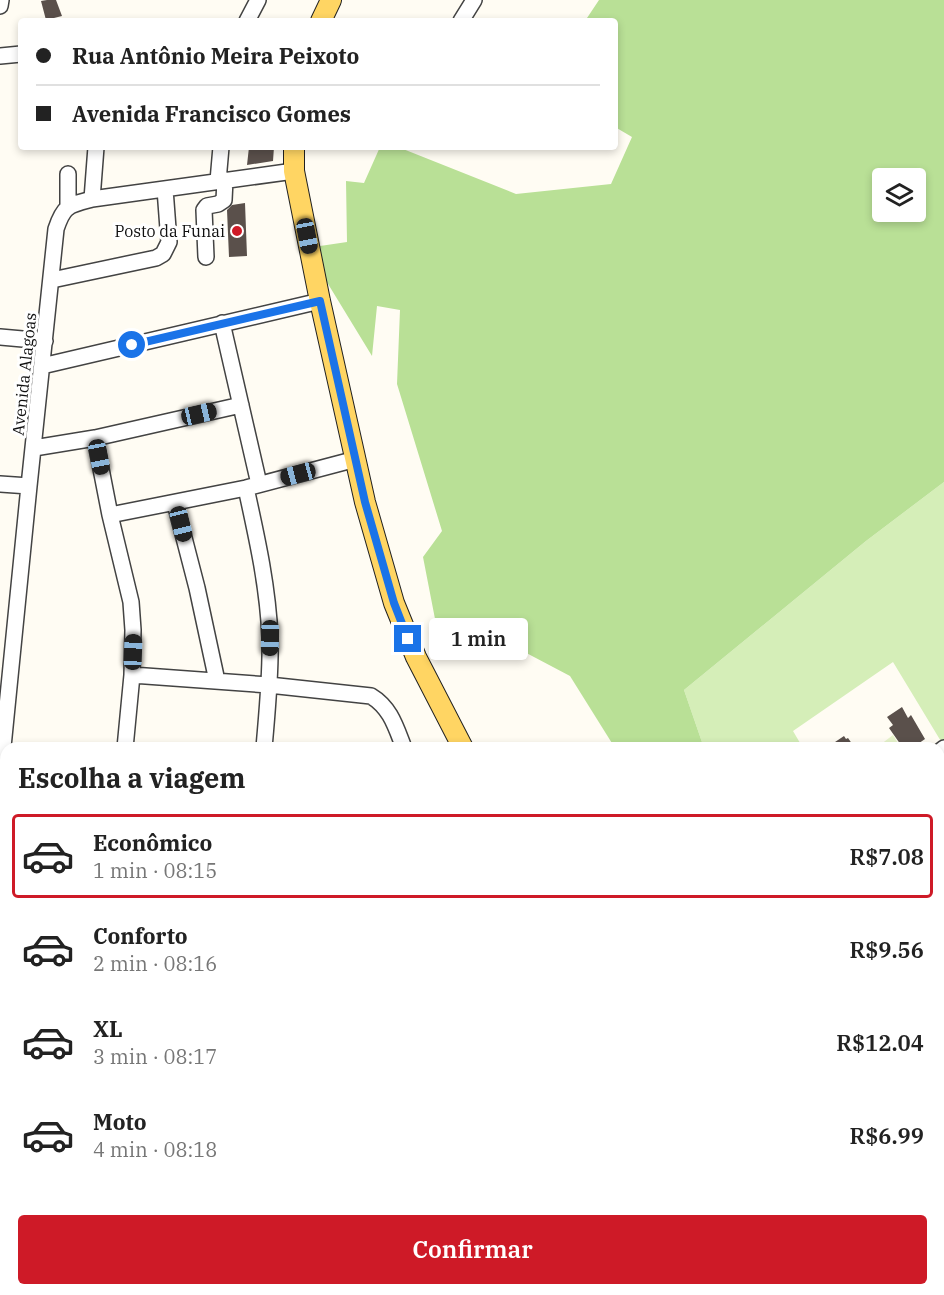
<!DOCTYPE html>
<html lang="pt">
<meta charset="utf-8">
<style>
:root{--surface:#fff;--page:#f6f6f6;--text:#222;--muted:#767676;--line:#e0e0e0;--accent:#ce1a27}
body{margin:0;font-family:"IBM Plex Serif",serif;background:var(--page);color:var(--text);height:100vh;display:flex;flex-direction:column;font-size:22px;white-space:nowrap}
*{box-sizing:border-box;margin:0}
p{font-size:20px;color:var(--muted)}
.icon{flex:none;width:33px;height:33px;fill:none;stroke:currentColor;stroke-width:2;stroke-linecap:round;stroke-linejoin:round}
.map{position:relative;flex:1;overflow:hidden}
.drawer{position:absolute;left:0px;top:742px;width:945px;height:554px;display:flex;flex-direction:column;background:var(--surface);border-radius:18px 18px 0 0;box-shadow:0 3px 9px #0003}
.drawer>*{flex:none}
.guide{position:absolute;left:18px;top:18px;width:600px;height:132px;border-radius:6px;box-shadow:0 3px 9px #0003;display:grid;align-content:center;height:132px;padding:0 18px;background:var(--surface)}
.controls{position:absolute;left:872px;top:168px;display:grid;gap:12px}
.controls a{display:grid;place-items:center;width:54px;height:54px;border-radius:6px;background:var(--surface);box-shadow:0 3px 9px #0003;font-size:30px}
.end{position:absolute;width:27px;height:27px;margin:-14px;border:8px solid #1a73e8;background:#fff;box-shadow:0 0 0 3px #fff}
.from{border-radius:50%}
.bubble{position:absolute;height:42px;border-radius:6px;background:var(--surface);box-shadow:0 3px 9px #0003;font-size:20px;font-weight:600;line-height:42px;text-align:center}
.car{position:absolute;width:18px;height:36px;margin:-18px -9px;border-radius:8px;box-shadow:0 0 4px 2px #0007;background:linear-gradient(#222 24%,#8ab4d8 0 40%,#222 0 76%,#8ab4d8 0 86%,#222 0)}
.guide b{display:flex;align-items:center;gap:21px;height:57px;font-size:22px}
.guide b+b{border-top:2px solid var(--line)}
.guide i{width:15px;height:15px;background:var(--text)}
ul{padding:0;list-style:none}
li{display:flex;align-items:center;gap:18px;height:84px;margin:0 12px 9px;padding:0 6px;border:3px solid transparent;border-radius:6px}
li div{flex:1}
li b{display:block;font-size:22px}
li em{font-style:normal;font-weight:600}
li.current{border-color:var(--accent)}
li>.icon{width:54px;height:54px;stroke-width:1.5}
h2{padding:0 18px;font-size:27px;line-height:72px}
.button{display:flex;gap:12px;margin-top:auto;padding:12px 18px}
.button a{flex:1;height:69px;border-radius:6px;background:var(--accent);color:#fff;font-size:24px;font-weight:600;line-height:69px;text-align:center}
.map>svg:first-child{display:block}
</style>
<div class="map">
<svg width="944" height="1295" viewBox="0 0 944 1295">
<rect width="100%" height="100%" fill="#fffcf3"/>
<!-- green -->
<path fill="#d5eeb8" d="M944,482V741L942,743L893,662L793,731L803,748H704L684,690L866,541Z"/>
<!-- forest -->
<path fill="#b9e096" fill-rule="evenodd" d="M599,0H944V482L866,541L684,690L704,748H615L570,676L515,647L442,655L423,557L442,531L397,384L400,310L377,306L372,356L325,279L320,246L347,242L346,181L364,183L380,147H398L516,194L611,184L632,137L615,127V21H585ZM882,178H915V212H882Z
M944,926V1184L939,1179V931Z"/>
<!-- pitch -->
<path fill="#e7f4cb" d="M893,735L901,748H876Z"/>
<!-- building -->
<path fill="#5a504b" d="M47,0H56L62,16L46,20L41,1Z
M249,147H274L273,161L247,165Z
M245,203L247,256L229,257L227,210L232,205Z
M902,707L908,718L911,715L925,739L912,748H903L889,728L893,725L887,717Z
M844,736L846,739L848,738L855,748H826Z"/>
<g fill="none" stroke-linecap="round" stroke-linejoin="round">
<!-- minor casing -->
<g stroke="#434343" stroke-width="18">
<path id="minor" d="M0,6L1,0
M247,21L258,0
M461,21L474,0
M0,56L21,54
M68,174V208
M218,181L221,147
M92,199L96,147
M206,257L204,210L207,206L218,204L224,200L225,180
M52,280L156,258L163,254L169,242L165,189
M222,323L259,484
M0,337L45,341
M42,366L320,301
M95,438L110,515L131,602L133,630L132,675L125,748
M34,448L95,438L241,405
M0,484L29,486
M246,488C257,538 268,587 270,638C271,675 267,712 264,748
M175,503L197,588L217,681
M110,515L246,488L356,459
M132,675L269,685L371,696C391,708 396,728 404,748
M939,752L944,748
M0,777L29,486L56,229C64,205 69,205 92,199L294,171
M0,898L6,899
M0,1021H6
M0,1134L6,1135
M0,1257L6,1258
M380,1290L431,1295
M894,1290L899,1295
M227,1295V1290
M554,1295V1290
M677,1295L678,1290"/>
</g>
<!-- major casing -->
<g stroke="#212121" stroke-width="22">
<path id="major" d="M321,21L331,0
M294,147V171L320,301L365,502L394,603L416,657L463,748
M796,1295L797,1290"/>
</g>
<!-- minor -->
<use href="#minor" stroke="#fff" stroke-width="15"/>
<!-- major -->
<use href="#major" stroke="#ffd563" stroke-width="20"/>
</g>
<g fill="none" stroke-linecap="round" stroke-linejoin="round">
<!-- route -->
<path stroke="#1a73e8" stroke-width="8" d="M132,345L320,301L365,502L394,603L408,639"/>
</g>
<!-- markers -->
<circle fill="#ce1a27" stroke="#fff" stroke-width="2" cx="237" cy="231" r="6"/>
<g text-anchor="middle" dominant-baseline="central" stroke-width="6" stroke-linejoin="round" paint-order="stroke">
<!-- poi labels -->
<g font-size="16" fill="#101010" stroke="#fff" text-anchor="end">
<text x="225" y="231">Posto da Funai</text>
</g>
<!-- street labels -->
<g font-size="16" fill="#101010" stroke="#fff">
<text transform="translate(24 374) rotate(-84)">Avenida Alagoas</text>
</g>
</g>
</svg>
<div class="controls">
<a><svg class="icon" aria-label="layers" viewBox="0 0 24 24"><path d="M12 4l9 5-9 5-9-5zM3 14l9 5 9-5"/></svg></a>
</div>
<i class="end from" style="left:132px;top:345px"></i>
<i class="end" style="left:408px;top:639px"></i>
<div class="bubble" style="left:429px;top:618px;width:99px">1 min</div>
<i class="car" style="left:307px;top:236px;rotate:169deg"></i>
<i class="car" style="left:199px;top:414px;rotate:77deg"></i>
<i class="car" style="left:99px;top:457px;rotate:169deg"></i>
<i class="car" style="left:298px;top:474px;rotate:255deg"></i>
<i class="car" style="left:181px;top:524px;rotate:166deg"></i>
<i class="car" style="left:270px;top:638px;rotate:181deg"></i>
<i class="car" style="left:133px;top:652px;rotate:2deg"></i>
<div class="guide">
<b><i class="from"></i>Rua Antônio Meira Peixoto</b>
<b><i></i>Avenida Francisco Gomes</b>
</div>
<section class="drawer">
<h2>Escolha a viagem</h2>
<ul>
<li class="current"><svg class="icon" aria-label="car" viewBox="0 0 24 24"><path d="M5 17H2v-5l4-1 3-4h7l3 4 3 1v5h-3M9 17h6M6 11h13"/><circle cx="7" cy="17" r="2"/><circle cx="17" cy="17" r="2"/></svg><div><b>Econômico</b><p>1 min · 08:15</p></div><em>R$7.08</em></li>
<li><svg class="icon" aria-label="car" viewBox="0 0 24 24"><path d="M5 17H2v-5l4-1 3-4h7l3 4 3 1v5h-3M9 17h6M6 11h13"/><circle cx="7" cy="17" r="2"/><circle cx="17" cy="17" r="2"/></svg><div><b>Conforto</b><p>2 min · 08:16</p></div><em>R$9.56</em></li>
<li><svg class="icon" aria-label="car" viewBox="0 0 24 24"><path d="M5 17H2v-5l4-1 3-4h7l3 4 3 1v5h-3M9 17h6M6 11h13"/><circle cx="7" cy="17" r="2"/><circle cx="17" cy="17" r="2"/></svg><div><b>XL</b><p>3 min · 08:17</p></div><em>R$12.04</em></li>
<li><svg class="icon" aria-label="car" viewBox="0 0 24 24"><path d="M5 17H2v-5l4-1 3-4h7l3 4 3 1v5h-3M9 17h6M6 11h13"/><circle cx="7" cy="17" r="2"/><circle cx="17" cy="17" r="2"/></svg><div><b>Moto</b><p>4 min · 08:18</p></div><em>R$6.99</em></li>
</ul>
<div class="button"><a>Confirmar</a></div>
</section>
</div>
